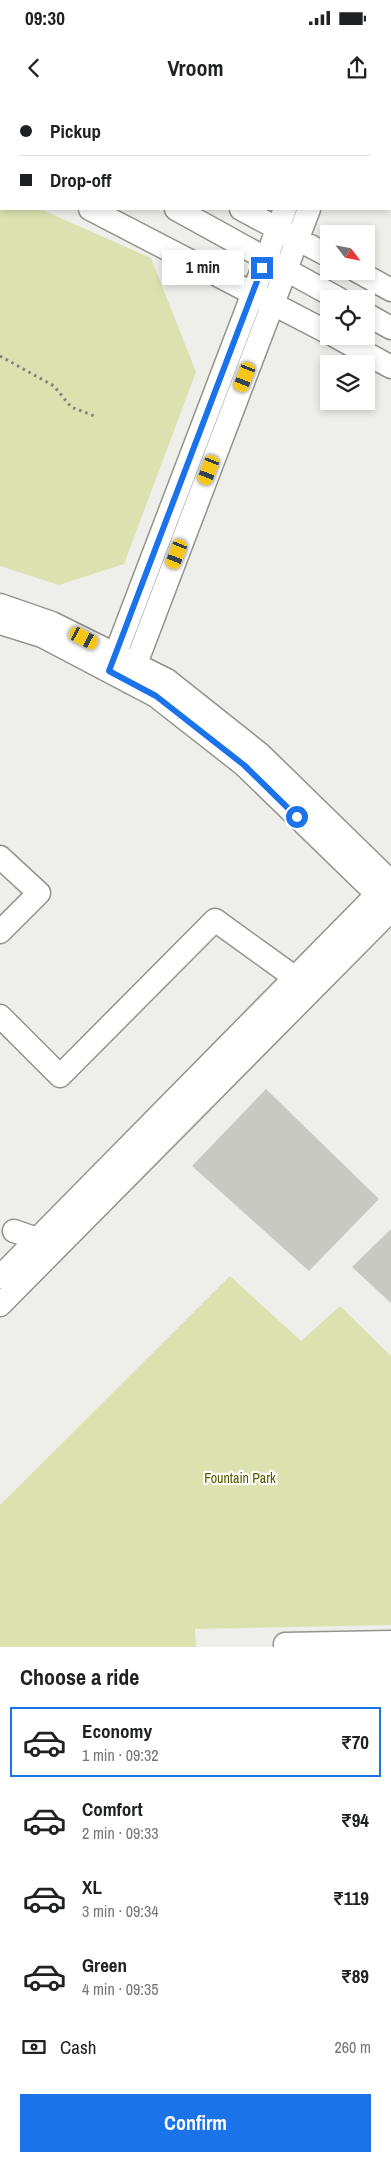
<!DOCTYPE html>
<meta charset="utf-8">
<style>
:root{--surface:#fff;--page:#f2f2f2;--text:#202124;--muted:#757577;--line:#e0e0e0;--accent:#1a73e8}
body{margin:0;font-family:"Archivo Narrow",sans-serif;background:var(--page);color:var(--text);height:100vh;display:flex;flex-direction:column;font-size:19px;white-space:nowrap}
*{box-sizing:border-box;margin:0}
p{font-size:16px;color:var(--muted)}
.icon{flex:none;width:28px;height:28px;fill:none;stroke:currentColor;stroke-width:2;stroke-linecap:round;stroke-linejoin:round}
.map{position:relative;height:1547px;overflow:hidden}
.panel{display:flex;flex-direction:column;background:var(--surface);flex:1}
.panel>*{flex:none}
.hud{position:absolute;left:0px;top:0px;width:391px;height:110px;box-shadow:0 2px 8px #0003;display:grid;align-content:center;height:110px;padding:0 20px;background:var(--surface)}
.needle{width:32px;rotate:122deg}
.fabs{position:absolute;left:320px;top:125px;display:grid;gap:10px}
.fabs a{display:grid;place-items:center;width:55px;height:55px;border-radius:0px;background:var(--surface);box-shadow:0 2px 8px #0003;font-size:25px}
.end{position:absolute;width:22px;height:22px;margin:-11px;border:6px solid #1a73e8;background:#fff;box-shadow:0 0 0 2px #fff}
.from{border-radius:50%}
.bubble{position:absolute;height:35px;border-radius:0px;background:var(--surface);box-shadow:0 2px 8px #0003;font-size:16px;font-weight:700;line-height:35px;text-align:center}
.car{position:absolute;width:15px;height:30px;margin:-15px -8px;border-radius:6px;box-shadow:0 0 4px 1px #0007;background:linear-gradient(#f5c518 24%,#345 0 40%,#f5c518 0 76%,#345 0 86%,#f5c518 0)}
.hud b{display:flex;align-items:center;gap:18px;height:48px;font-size:19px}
.hud b+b{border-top:1px solid var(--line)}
.hud i{width:12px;height:12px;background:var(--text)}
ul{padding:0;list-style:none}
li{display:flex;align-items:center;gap:15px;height:70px;margin:0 10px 8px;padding:0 10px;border:2px solid transparent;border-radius:0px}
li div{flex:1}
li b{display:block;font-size:19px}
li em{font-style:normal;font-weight:700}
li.selected{border-color:var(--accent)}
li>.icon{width:45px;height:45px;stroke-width:1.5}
h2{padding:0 20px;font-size:22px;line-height:60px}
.pay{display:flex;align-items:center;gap:12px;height:55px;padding:0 20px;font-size:19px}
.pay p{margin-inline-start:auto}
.primary-button{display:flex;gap:10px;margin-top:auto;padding:10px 20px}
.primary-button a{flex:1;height:58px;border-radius:0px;background:var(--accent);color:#fff;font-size:20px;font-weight:700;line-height:58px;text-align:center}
.status{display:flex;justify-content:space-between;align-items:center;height:35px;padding:0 25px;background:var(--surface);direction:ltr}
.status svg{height:14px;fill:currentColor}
header{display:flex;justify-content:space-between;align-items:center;height:65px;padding:0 20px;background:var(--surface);font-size:22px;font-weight:700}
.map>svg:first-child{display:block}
</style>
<div class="status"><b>09:30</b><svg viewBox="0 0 49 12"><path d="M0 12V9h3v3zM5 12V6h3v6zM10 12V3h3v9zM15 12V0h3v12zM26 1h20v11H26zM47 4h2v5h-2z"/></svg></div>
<header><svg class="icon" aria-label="back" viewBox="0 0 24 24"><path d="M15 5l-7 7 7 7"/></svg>Vroom<svg class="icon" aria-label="share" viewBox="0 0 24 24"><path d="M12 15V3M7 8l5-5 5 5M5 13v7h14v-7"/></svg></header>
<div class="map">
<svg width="391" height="1547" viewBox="0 0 391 1547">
<rect width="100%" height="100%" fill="#eeefea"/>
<!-- green -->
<path fill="#dbe2b0" d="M0,91L1,109H40L151,158L196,272L124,464L59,485L0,466Z
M230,1176L301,1241L340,1206L391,1256V1525L195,1529L196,1547H0V1405Z"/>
<!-- building -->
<path fill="#c8c9c3" d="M266,989L379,1099L309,1171L192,1066Z
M391,1129V1203L352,1167Z"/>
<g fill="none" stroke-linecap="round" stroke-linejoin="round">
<!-- minor casing -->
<g stroke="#93938e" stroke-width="25">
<path id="minor" d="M10,0L13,1
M326,1V0
M350,1V0
M0,26H1
M390,39L391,40
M0,69H1
M390,73L391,74
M90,109L329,233
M176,109L339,199
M241,109L329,156
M357,171L391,190
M366,214L391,228
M335,236L391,267
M0,505L52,523L167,580L260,654L391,782
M0,523L42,536L156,596L244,665L387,804
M109,571L285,109
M129,582L309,109
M0,757L39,793L0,832
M0,916L60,976L215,820L294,877L304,889
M14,1131L37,1139
M0,1177L390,781
M0,1205L391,810
M285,1544L391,1542"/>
</g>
<!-- path -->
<path stroke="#838380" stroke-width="3" stroke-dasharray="2.5 4" stroke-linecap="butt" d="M0,256L54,286L71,307L97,317"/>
<!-- minor -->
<use href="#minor" stroke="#fff" stroke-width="22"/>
</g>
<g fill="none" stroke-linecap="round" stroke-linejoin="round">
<!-- route -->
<path stroke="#1a73e8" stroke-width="6" d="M262,168L109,571L156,596L244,665L297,717"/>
</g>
<g text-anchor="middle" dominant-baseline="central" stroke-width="4.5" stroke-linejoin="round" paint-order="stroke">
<!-- park labels -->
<g font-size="14" fill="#535900" stroke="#fcfdf7">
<text x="240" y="1378">Fountain Park</text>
</g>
</g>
</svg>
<div class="fabs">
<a><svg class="needle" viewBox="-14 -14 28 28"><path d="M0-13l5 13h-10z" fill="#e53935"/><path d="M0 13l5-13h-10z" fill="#757577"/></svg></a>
<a><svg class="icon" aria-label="locate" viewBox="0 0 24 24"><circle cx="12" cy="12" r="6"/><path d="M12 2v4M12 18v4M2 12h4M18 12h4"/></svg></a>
<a><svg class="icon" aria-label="layers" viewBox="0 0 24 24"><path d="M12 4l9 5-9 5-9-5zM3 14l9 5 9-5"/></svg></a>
</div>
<i class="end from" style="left:297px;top:717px"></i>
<i class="end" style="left:262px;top:168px"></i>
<div class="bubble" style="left:162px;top:150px;width:82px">1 min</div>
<i class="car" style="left:245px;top:277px;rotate:201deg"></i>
<i class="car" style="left:209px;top:370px;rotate:201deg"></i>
<i class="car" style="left:177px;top:454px;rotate:201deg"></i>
<i class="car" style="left:84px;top:538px;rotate:117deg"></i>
<div class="hud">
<b><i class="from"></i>Pickup</b>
<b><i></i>Drop-off</b>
</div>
</div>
<section class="panel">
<h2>Choose a ride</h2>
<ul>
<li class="selected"><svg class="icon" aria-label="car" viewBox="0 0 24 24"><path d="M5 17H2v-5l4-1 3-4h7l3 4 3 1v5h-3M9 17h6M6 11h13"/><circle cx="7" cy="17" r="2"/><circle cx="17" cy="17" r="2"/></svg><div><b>Economy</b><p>1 min · 09:32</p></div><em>₹70</em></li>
<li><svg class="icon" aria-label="car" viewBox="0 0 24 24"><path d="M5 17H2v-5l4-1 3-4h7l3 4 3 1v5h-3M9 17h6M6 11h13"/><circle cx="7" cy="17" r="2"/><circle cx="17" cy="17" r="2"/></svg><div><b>Comfort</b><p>2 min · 09:33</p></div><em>₹94</em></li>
<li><svg class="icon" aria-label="car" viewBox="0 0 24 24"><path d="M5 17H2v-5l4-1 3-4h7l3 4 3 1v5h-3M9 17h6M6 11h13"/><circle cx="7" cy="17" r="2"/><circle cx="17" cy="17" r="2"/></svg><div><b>XL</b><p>3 min · 09:34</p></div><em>₹119</em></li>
<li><svg class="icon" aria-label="car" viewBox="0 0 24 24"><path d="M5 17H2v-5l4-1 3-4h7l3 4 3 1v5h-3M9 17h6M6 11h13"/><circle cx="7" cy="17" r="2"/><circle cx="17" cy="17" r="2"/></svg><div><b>Green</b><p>4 min · 09:35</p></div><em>₹89</em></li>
</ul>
<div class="pay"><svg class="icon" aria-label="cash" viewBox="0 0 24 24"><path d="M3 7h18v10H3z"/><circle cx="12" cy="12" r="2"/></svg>Cash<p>260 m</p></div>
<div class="primary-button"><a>Confirm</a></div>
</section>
